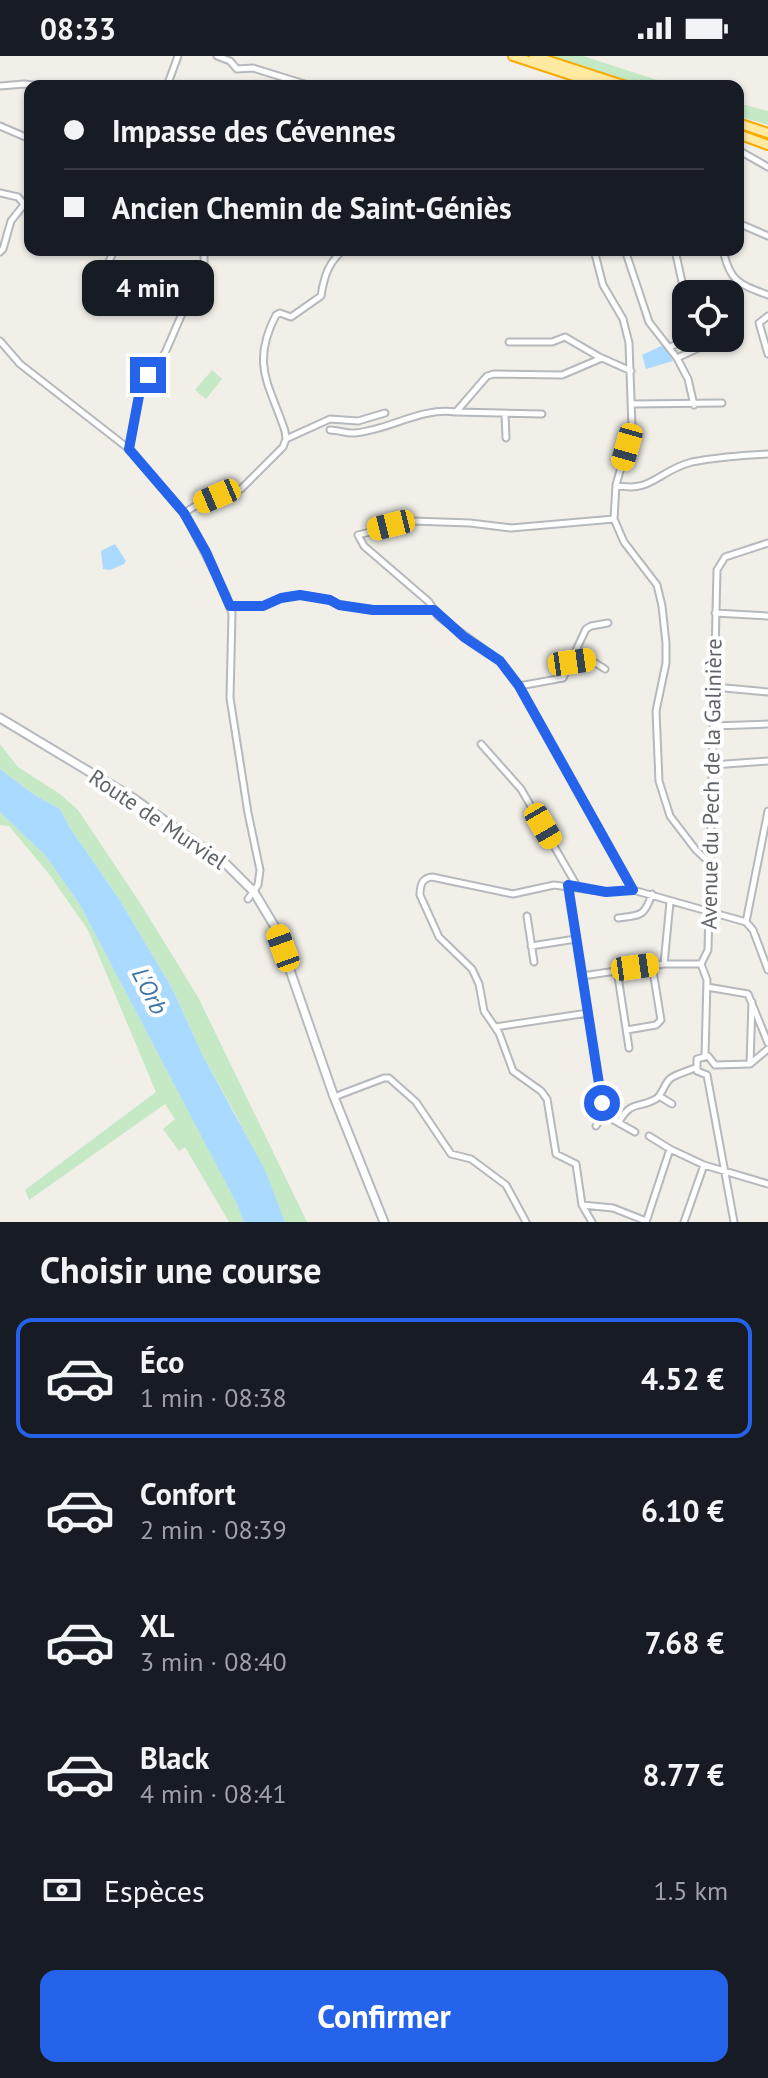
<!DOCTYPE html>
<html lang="fr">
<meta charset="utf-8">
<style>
:root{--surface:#171b24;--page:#20242c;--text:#f1f3f6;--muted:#9ea1a6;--line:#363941;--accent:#2563eb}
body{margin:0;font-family:"PT Sans",sans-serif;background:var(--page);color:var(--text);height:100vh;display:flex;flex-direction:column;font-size:30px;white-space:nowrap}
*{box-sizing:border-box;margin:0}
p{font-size:26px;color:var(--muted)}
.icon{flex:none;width:44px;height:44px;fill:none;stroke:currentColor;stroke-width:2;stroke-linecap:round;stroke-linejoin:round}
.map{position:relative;height:1166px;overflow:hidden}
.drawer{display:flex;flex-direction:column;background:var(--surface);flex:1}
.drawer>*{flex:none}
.banner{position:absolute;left:24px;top:24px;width:720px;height:176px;border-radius:16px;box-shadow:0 2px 6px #0004;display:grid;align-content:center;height:176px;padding:0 40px;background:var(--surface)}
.fabs{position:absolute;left:672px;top:224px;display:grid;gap:16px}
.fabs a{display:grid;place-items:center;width:72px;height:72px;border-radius:16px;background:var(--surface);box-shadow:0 2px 6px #0004;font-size:40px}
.end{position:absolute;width:36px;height:36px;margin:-18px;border:10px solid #2563eb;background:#fff;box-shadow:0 0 0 4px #fff}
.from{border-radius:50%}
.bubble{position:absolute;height:56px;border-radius:16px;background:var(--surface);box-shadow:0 2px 6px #0004;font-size:26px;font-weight:700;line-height:56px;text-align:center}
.car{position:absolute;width:24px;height:48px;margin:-24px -12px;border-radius:10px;box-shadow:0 0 6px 2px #0007;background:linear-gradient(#f5c518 24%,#345 0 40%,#f5c518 0 76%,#345 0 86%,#f5c518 0)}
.banner b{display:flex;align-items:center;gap:28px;height:76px;font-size:30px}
.banner b+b{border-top:2px solid var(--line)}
.banner i{width:20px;height:20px;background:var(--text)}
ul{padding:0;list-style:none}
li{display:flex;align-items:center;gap:24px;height:120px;margin:0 16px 12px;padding:0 24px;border:4px solid transparent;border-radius:16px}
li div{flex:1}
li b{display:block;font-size:30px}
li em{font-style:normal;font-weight:700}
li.selected{border-color:var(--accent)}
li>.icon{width:72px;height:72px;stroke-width:1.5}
h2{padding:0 40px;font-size:36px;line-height:96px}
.pay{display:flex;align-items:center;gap:20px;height:88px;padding:0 40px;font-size:30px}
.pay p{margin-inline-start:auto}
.action{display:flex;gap:16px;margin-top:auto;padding:16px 40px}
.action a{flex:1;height:92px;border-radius:16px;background:var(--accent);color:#fff;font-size:32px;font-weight:700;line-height:92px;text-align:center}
.status{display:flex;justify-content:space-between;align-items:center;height:56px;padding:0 40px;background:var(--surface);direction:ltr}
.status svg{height:22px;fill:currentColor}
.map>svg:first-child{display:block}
</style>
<div class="status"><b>08:33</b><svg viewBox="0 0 49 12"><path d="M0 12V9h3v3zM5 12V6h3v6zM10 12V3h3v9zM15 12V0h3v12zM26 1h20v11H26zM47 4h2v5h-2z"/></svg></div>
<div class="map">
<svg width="768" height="1166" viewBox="0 0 768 1166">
<rect width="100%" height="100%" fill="#f1efe8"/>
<!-- green -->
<path fill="#c5e8c5" d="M546,0H583L654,23L687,30H642Z
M738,47L768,55V69L738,60Z
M212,314L222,323L206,343L195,334Z
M0,688L18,711L60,738L78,754L142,850L198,941L307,1166H285L237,1061L203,1000L172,932L119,843L70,772L60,753L33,738L0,713Z
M0,756L46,800L80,849L238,1149L244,1166H229L185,1091L179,1095L163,1073L175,1063L165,1048L29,1144L25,1134L156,1036L88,874L49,818L9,770L0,769Z"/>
<!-- water -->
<path fill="#aadaff" d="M663,289L673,305L646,313L642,299Z
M115,488L126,505L124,508L110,514L103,513L101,495Z
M0,713L33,738L60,753L70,772L119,843L172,932L203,1000L265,1114L285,1166H244L237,1148L80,849L46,800L0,756Z"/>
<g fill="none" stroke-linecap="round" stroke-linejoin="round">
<!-- minor casing -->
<g stroke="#b5b8bc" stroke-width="9">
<path id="minor" d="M217,0L230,5L237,13L253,12L311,30
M310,29L326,30
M0,30L24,28L44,30
M149,30H156
M167,30L178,0
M0,70L30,83
M738,94L768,111
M0,137L18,141L23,147
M738,167L768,180
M594,194L603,229L623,263L629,287L632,372L616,429L614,463L624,486L657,529L662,550L666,587V607L656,655L659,725L670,760L696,794L710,807
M625,194L649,266L677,302L688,323L694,349
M675,194L686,244
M723,194C730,226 739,228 768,239
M0,196L3,193L11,165L30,141
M105,215L114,194
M768,260L759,267L768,298
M0,285L20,308L129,393L184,457L219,525L232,557L230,642L248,757L260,814L258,829L248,843
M509,286H552L565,281L601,302
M670,291L690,282
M677,302L701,291L697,282
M632,348L722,347
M457,356L542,358
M505,358L506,382
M330,374C339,374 347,378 355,377C390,374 420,351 456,356L487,320L494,318L562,319L602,302L631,315
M286,383L330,363L358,365L385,357
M129,393L141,329L165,297L188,244L201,227L204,218V194
M616,429C651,438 659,414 692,406C717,401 743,399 768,398
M184,457L197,449L241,433L283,391L286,383L285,375C270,329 250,309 276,259L280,257L291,261L321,240C324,221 328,207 343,194
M614,463L511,472L470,467L412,465L358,479L364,490L429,546L438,560L500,605L519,630L633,834L746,866
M230,550H263L281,542L300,539L330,544L339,549L373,554H433
M715,557L768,560
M573,606L589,603L605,613
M519,630L563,622L586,573L591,570L608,567
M714,631L768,636
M713,670L768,668
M481,688L521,733L577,830
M712,709L768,705
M568,829L602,1047
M527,860L534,906
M618,862C641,859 644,861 652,838
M746,866L768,755
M746,866L753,874L768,914
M531,890L576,883
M664,908L670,846
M617,914L629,992
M582,920L664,908H701
M707,931L748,938L768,987
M495,971L588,957
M627,974L656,969L661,964L652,909
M705,1000L707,924L701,908L708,894L717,514L725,501L768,487
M750,1008L752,946
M715,1009L750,1008L768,993
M707,1019L734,1166
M707,1019L697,1015V1003L708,1000L715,1009
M659,1040L672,1048
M334,1041L384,1022H389L416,1046L451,1098L471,1103L506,1129L526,1166
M619,1066C631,1044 638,1053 656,1043C663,1038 664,1027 671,1022C677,1018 688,1015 695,1012
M596,1070L603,1058L635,1076
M649,1080L670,1093L704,1109L768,1128
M582,1149L613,1152L646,1165
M592,1166L582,1149L576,1108L556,1098L547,1043L541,1035L513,1015L499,977L484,955L479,928L472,913L439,881L420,839C420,829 422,822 432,821L513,838L554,829L606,836L633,834
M646,1166L670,1093
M684,1166L704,1109"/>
</g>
<!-- secondary casing -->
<g stroke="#b6babf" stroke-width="11">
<path id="secondary" d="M0,662L133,742L226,808L254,836L275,871L334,1041L384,1166"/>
</g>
<!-- trunk casing -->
<g stroke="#f9ab00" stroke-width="12">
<path id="trunk" d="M513,0L604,30
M534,0L626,30
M738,67L768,77
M738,78L768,89"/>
</g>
<!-- minor -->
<use href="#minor" stroke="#fff" stroke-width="5"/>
<!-- secondary -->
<use href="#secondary" stroke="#fff" stroke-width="7"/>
<!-- trunk -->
<use href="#trunk" stroke="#feeaa1" stroke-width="8"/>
</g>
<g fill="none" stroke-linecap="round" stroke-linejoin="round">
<!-- route -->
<path stroke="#2563eb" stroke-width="10" d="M148,319L141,329L129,393L184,457L206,496L230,550H263L281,542L300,539L330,544L339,549L373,554H434L464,581L500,605L519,630L633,834L606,836L568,829L602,1047"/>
</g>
<g text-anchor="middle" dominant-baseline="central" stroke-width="8" stroke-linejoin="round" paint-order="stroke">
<!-- street labels -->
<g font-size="22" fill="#5f6368" stroke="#fff">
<text transform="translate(711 728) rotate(-89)">Avenue du Pech de la Galinière</text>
<text transform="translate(158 763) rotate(34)">Route de Murviel</text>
</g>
<!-- water labels -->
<g font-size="24" font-style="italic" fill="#4174aa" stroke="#fff">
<text transform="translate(150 935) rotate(63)">L'Orb</text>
</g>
</g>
</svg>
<div class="fabs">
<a><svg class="icon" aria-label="locate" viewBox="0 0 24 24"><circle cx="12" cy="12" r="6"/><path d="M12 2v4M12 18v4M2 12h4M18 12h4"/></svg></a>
</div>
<i class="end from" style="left:602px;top:1047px"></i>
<i class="end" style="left:148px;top:319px"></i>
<div class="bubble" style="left:82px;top:204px;width:132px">4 min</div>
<i class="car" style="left:627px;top:391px;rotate:196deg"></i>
<i class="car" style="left:217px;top:440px;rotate:247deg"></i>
<i class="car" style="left:391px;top:469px;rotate:256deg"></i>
<i class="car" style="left:572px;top:606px;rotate:82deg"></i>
<i class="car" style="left:543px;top:770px;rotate:150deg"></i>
<i class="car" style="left:283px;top:892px;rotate:340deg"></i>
<i class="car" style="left:635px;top:911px;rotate:82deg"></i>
<div class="banner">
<b><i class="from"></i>Impasse des Cévennes</b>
<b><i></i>Ancien Chemin de Saint-Géniès</b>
</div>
</div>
<section class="drawer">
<h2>Choisir une course</h2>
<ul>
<li class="selected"><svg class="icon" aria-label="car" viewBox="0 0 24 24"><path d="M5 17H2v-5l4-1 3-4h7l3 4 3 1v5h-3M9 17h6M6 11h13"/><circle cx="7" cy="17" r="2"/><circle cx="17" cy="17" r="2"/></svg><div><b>Éco</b><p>1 min · 08:38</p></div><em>4.52 €</em></li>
<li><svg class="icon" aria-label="car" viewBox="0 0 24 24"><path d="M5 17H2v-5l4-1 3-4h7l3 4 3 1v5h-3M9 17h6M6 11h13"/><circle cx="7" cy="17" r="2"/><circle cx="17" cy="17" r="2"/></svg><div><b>Confort</b><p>2 min · 08:39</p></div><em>6.10 €</em></li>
<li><svg class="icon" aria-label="car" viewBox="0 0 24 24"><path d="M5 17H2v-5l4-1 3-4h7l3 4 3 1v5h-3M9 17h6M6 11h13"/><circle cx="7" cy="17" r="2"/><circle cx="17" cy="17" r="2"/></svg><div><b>XL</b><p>3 min · 08:40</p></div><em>7.68 €</em></li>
<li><svg class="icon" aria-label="car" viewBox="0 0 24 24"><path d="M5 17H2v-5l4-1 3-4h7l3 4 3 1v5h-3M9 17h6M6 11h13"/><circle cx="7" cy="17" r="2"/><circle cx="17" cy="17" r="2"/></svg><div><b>Black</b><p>4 min · 08:41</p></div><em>8.77 €</em></li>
</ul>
<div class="pay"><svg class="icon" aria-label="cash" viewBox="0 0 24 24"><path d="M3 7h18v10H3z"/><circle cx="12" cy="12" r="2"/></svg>Espèces<p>1.5 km</p></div>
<div class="action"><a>Confirmer</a></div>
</section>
